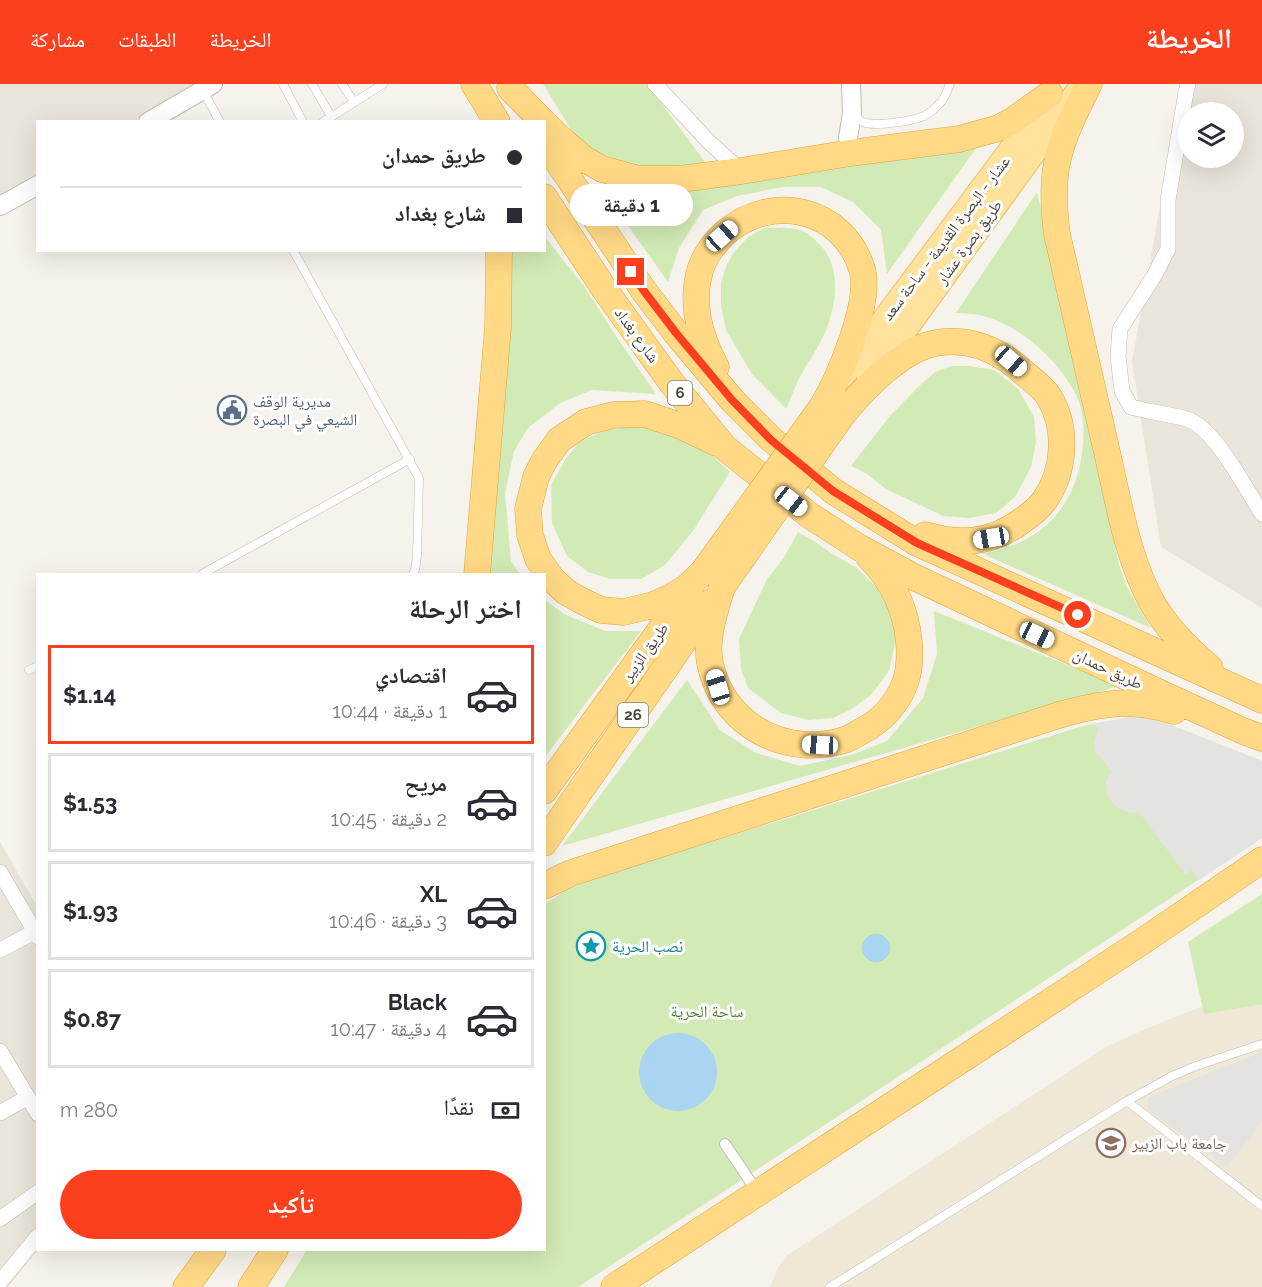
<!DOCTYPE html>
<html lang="ar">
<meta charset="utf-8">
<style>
:root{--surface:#fff;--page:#f7f7f7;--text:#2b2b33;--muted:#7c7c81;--line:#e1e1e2;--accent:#fc3f1d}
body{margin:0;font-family:Raleway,"Noto Naskh Arabic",sans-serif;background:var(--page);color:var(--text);direction:rtl;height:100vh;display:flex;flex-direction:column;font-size:22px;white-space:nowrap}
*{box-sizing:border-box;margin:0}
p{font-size:20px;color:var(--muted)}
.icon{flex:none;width:33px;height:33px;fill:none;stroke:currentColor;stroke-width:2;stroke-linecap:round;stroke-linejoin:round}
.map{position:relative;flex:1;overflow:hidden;direction:ltr}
.drawer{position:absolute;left:36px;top:489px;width:510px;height:678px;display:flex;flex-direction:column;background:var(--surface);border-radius:0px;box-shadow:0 6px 24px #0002;direction:rtl}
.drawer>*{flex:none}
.hud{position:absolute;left:36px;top:36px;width:510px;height:132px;border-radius:0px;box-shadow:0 6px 24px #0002;direction:rtl;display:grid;align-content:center;height:132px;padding:0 24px;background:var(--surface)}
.buttons{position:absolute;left:1178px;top:18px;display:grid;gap:12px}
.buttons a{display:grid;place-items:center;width:66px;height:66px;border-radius:50%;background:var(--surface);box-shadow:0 6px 24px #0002;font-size:30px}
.end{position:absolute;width:27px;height:27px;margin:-14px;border:8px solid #fc3f1d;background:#fff;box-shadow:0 0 0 3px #fff}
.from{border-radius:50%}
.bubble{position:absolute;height:42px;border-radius:21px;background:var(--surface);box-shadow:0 6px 24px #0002;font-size:20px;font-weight:700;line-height:42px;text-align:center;direction:rtl}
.car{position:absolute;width:18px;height:36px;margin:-18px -9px;border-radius:8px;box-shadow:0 0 4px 2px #0007;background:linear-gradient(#fff 24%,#345 0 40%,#fff 0 76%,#345 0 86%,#fff 0)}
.hud b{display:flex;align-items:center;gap:21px;height:57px;font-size:22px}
.hud b+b{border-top:2px solid var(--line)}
.hud i{width:15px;height:15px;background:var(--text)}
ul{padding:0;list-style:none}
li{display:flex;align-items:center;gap:18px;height:99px;margin:0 12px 9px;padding:0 12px;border:3px solid var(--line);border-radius:0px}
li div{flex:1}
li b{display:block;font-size:22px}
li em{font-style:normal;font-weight:700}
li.active{border-color:var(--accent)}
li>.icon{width:54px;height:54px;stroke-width:1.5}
h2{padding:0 24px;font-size:27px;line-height:72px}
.pay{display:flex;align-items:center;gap:15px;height:66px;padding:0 24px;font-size:22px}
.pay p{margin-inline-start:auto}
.cta{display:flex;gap:12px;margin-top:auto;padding:12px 24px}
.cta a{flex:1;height:69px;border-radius:36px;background:var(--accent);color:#fff;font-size:24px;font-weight:700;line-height:69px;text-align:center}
header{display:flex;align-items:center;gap:36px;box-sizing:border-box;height:84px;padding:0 30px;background:var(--accent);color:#fff}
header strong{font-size:28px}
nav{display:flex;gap:33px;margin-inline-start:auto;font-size:21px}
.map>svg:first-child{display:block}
</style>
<header>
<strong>الخريطة</strong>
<nav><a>الخريطة</a><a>الطبقات</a><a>مشاركة</a></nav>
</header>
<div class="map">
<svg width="1262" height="1203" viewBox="0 0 1262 1203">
<rect width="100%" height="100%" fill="#f6f3ec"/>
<!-- residential -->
<path fill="#eae5da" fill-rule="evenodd" d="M0,0H199L134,37L38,38L37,93L0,115Z
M1182,0H1262V524L1161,463L1132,278ZM1188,28H1233V74H1188Z
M0,758L38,824V1166L8,1203H0Z"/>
<!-- education -->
<path fill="#efe8d6" d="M1262,903V1203H770L778,1183L786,1172L1106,963L1143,946L1210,919Z"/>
<!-- green -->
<path fill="#d2eab5" d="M543,0H647L708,82L658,87L607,79L578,57Z
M981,57L887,190L881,146L853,118L821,103H783L737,112L703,126L679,164L668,198L626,139L607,107Z
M1037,108L1056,186L1119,481L1127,503L1151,544L983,470C1000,466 1015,462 1030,453C1058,437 1076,407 1081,376C1084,356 1086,333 1077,313C1061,278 1020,241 983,232C975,229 965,230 956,229Z
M764,144C777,144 793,142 805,148C809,150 813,154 816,157C843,180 837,221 824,251C816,268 804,283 797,299C793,308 790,316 786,325L752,290L726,246L721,223V199L727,180L735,167L748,153Z
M545,153L584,202L618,255L656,310L592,306L560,319L528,344L514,367L505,409L511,477L520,490H489L510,167L544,166Z
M952,282H970L994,286L1018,305L1034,333L1036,359L1031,383L1015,413L996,429L969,434L943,432L886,405L867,390L851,382L889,333L918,303L935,288Z
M629,343L649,344L703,363L730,388L693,447L665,481L641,495H610L588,488L567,472L552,439L551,401L566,374L580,358L605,346Z
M798,448L814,457L831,469L857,484L877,504L890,527L896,555L889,587L871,611L850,626L833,634L809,636L781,629L748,604L741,585L739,555L767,495L783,475Z
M545,516L564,530L605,547H641L545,673Z
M934,527L1119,602L562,762L687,596L720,646L756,669L800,682L851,671L887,657L923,614L937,570Z
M1131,633L1149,635L1166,639L1262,677V754L578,1203H284L307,1166H544L545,820L565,807L595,794L1083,642Z
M1262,810V920L1204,930L1188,858Z"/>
<!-- parking -->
<path fill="#e5e3e0" d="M1131,633L1149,635L1166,639L1262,677V754L1199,796L1192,786L1186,791L1139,728L1130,729L1122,726L1115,722L1110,716L1107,709L1106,697L1111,687L1095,667L1094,658L1098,645L1091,640Z
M1262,968V1038L1227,1083L1148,1026L1147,1019L1150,1013L1156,1010Z"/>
<!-- water -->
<path fill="#a9d4f2" d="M862 864a14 14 0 1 1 28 0a14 14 0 1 1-28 0Z
M639 988a39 39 0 1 1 78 0a39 39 0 1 1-78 0Z"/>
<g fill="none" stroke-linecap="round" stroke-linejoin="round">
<!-- service casing -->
<g stroke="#c2bbae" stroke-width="9">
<path id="service" d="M283,0L303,38
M312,0L331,32
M342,0L354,18
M203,7L220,38
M852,29C856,32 859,36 863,38C875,43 912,37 924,32C929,29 935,25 939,20C945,15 947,7 950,0
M323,38L383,0
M293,166L419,394L417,472L415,486L413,490
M202,490L410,375
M29,586L38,582
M1127,1017L1172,992L1196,982L1262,960
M830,1203L1127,1017L1262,1122"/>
</g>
<!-- pedestrian casing -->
<g stroke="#c2bbae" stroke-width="12">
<path id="pedestrian" d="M725,1060L758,1109"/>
</g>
<!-- minor casing -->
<g stroke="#c2bbae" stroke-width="16">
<path id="minor" d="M655,0L709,58L741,87
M1188,0L1186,8L1168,116V165L1154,192L1120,245L1118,272L1122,307L1131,323C1149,328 1169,330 1187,335C1215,344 1246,405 1262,430
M0,788L38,853
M0,866L34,848
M0,967L38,1030
M0,1029L28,1013
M0,1135L38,1108
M0,1198L38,1152"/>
</g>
<!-- tertiary casing -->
<g stroke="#c2bbae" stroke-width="20">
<path id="tertiary" d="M148,38L213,0
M850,69L848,54L852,29L851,0
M0,122L38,101"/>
</g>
<!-- primary casing -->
<g stroke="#e6c16a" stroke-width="26">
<path id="primary" d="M843,291L1020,54L1047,15
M869,295L1076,10"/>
</g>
<!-- trunk casing -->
<g stroke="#e0a43c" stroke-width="27">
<path id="trunk" d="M474,0L497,38
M1089,0C1077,24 1062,53 1057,79C1052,103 1054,127 1057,150C1074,223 1090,295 1107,368C1118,416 1128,477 1153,520C1167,545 1189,566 1210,584
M510,4L543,38
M544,39L563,57L584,75L602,85L639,95H680L741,87L850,69L959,55L999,44L1012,37L1050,10
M544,57L644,207L676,249L732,316L771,355L833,407L917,459L1262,616
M544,113L605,206L671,298L724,363L809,431L860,464L914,493L1156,607L1243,647L1262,654
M716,283C702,257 692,225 698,195C701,177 712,161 725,149C772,108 843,124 862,185C872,217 839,295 822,323
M840,334C861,307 901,265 936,259C969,253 999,266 1023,288C1032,296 1043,303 1049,313C1068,344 1065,388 1044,417C1038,425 1029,432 1020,438C990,460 959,461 925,451
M703,488L686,504L671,513L653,521L624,528L601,526L582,517L566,508L552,495L538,475L530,451L528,425L536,393L544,377L559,356L586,338L613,331L645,330L681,342L717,359
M477,490L498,243L499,166
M722,503C715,527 705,554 710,579C720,627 759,658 807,661C819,661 832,660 844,656C849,655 855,651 860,648C880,638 897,621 905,599C910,586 910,571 909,558C906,524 892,496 869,473
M544,707L690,505
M544,759L711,518
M544,802L571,789L1059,631C1102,619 1130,614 1174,627
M186,1203L213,1166
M251,1203L275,1166
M614,1203L1143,857L1262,776"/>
</g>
<!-- service -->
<use href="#service" stroke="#fff" stroke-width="8"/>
<!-- pedestrian -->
<use href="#pedestrian" stroke="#fff" stroke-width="10"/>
<!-- minor -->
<use href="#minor" stroke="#fff" stroke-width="15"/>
<!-- tertiary -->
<use href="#tertiary" stroke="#fff" stroke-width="18"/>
<!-- primary -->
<use href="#primary" stroke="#ffe39c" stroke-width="24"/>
<!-- trunk -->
<use href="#trunk" stroke="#ffd985" stroke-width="26"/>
<!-- trunk-bridge casing -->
<g stroke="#e0a43c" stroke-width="27" stroke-linecap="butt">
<path id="trunk-bridge" d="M703,488L822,323
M722,503L840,334"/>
</g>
<!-- trunk-bridge -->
<use href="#trunk-bridge" stroke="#ffd985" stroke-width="26"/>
</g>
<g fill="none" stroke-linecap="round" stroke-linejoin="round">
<!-- route -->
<path stroke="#fc3f1d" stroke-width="8" d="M631,188L644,207L676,249L732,316L771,356L833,407L917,459L1078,531"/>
</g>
<!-- icons -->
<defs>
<g id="civic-ring" transform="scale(1.5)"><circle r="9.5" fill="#fff" stroke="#5c6f8a" stroke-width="1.5"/><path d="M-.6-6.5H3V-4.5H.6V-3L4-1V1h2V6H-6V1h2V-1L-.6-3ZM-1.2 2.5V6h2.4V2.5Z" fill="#5c6f8a"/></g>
<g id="sight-ring" transform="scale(1.5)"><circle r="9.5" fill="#fff" stroke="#0f9aa8" stroke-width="1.5"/><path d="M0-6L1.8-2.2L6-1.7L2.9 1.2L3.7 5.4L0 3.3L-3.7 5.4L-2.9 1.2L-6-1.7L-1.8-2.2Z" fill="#0f9aa8"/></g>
<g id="university-ring" transform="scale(1.5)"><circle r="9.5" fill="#fff" stroke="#8d6e63" stroke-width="1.5"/><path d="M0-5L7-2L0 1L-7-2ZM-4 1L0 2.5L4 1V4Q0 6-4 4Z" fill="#8d6e63"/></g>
</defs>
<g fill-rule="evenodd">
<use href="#civic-ring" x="232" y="326"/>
<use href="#sight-ring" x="591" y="862"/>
<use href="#university-ring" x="1111" y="1059"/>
</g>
<g text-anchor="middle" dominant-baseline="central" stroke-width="6" stroke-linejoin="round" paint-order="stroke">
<!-- shield labels -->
<g fill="#fff" stroke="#817c74" stroke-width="1.5">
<rect x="668" y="297" width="24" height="24" rx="4.5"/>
<rect x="618" y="619" width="30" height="24" rx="4.5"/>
</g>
<g font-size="15" font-weight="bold" fill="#4b4439">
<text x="680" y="309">6</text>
<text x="633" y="631">26</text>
</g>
<!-- street labels -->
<g font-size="16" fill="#4b4439" stroke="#fff">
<text transform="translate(946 154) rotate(-53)">عشار - البصرة القديمة - ساحة سعد</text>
<text transform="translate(969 158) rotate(-54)">طريق بصرة عشار</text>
<text transform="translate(637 251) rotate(54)">شارع بغداد</text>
<text transform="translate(645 568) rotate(-54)">طريق الزبير</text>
<text transform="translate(1108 585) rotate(25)">طريق حمدان</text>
</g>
<!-- service labels -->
<g font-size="16" fill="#4e5e75" stroke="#fff" text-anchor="start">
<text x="253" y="317">مديرية الوقف<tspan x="253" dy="18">الشيعي في البصرة</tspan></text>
</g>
<!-- culture labels -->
<g font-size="16" fill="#0d838f" stroke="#fff" text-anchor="start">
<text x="612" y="862">نصب الحرية</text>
</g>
<!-- park labels -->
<g font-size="16" fill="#4a7f2a" stroke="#fff">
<text x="707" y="927">ساحة الحرية</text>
</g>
<!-- education labels -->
<g font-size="16" fill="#785e54" stroke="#fff" text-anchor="start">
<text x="1132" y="1059">جامعة باب الزبير</text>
</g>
</g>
</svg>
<div class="buttons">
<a><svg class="icon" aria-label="layers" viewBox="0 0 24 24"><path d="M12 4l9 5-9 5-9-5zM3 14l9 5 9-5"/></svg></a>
</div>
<i class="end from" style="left:1078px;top:531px"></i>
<i class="end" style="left:631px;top:188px"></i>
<div class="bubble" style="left:570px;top:100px;width:123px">1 دقيقة</div>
<i class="car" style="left:722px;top:152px;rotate:48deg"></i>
<i class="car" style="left:1011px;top:277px;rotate:131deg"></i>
<i class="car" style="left:791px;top:417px;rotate:128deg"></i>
<i class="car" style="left:991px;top:454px;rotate:260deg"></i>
<i class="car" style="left:1037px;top:551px;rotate:115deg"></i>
<i class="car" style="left:718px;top:603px;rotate:343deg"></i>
<i class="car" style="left:820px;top:661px;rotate:273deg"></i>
<div class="hud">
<b><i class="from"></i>طريق حمدان</b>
<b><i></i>شارع بغداد</b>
</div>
<section class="drawer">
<h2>اختر الرحلة</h2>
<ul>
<li class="active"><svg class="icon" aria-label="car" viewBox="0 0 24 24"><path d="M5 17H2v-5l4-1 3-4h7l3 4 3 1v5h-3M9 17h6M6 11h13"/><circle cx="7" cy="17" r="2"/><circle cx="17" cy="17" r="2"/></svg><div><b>اقتصادي</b><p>1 دقيقة · 10:44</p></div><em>$1.14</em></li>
<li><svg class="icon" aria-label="car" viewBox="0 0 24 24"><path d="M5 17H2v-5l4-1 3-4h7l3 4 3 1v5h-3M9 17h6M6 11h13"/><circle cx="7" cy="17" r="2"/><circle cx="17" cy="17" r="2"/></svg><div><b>مريح</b><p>2 دقيقة · 10:45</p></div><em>$1.53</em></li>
<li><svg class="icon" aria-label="car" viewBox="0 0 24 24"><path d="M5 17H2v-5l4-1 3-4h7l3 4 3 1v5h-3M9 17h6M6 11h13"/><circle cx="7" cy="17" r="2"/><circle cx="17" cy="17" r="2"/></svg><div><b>XL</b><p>3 دقيقة · 10:46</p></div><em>$1.93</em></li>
<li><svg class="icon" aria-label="car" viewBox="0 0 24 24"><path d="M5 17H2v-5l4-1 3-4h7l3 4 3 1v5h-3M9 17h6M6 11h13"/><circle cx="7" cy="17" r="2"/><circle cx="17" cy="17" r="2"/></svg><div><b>Black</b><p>4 دقيقة · 10:47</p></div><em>$0.87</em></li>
</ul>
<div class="pay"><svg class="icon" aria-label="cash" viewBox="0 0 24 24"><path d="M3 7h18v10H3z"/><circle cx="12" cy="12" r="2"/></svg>نقدًا<p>280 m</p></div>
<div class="cta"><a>تأكيد</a></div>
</section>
</div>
